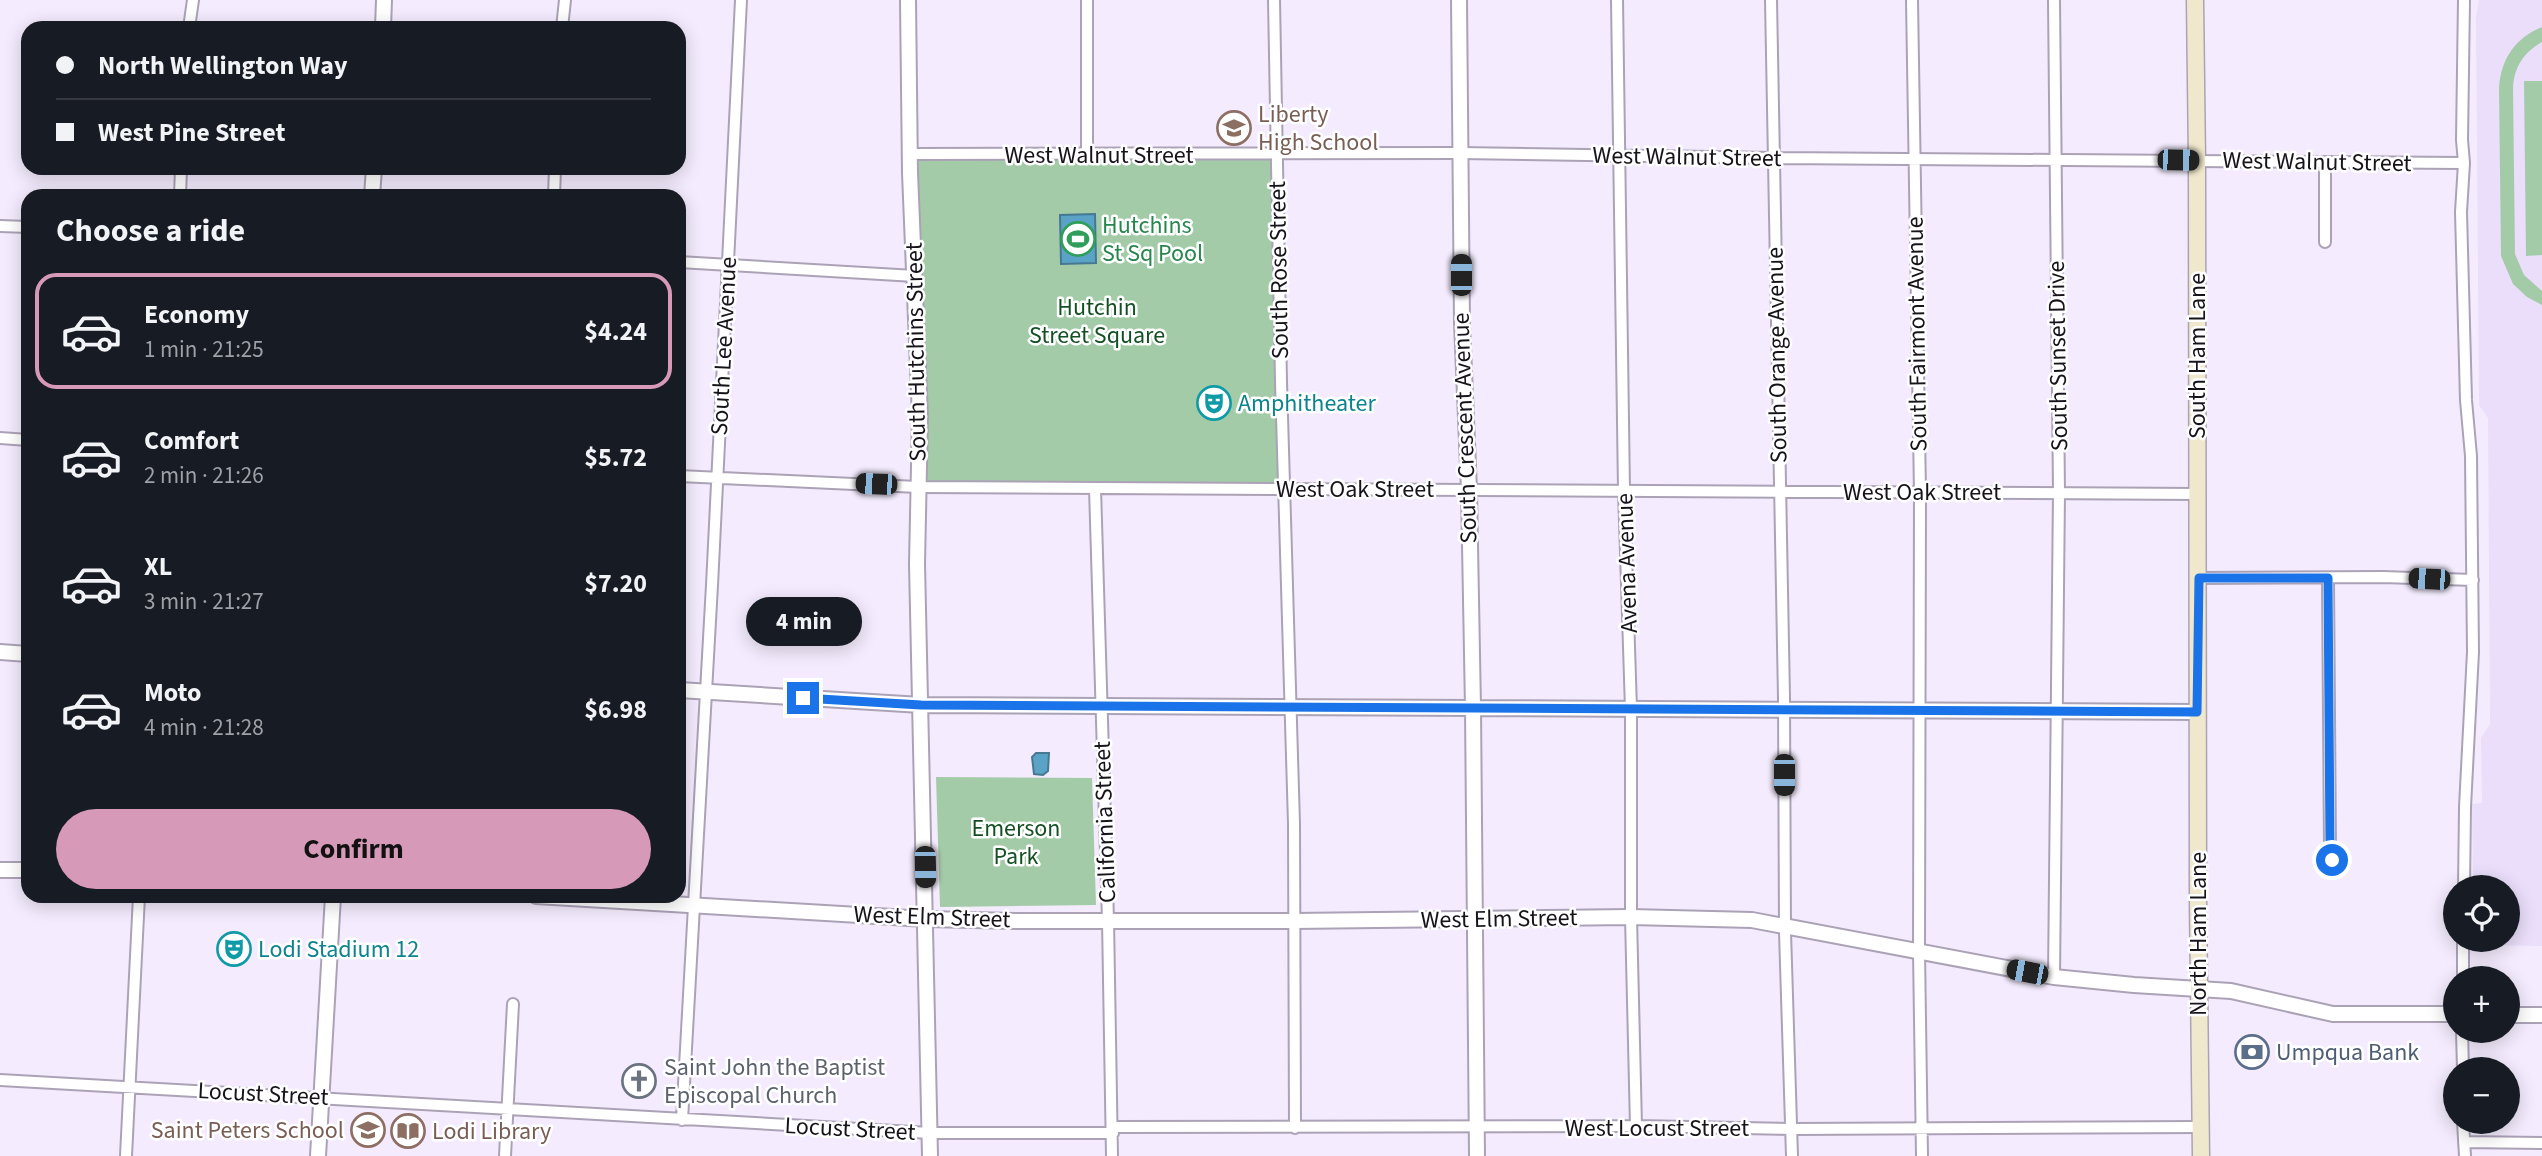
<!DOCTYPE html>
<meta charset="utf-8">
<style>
:root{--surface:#171b24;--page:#242831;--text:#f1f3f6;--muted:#9ea1a6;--line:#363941;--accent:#d699b7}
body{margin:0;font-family:"Source Sans 3",sans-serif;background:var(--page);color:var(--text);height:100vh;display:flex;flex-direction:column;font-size:26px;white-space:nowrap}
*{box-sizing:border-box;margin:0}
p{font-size:23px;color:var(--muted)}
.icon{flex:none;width:38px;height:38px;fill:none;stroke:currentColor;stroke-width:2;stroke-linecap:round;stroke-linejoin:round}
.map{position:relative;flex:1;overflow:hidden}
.details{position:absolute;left:21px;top:189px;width:665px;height:714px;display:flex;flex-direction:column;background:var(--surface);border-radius:21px;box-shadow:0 4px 18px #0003}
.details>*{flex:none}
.guide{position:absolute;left:21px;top:21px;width:665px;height:154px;border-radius:21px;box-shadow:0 4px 18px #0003;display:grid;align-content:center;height:154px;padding:0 35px;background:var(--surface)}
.controls{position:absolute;left:2443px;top:875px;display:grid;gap:14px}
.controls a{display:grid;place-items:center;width:77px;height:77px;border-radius:50%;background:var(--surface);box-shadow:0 4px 18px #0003;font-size:35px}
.end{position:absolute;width:32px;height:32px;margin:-16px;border:9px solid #1a73e8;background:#fff;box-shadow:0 0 0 4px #fff}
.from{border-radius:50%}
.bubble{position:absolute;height:49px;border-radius:24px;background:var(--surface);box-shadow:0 4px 18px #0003;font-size:23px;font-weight:700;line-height:49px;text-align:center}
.car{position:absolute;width:21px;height:42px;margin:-21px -10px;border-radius:9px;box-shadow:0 0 5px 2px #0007;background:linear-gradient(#222 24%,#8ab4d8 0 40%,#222 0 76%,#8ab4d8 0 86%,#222 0)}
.guide b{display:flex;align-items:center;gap:24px;height:66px;font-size:26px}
.guide b+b{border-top:2px solid var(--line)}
.guide i{width:18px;height:18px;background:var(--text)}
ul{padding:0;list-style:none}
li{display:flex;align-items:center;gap:21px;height:116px;margin:0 14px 10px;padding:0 21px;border:4px solid transparent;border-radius:21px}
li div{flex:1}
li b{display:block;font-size:26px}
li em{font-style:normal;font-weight:700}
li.on{border-color:var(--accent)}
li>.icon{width:63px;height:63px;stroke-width:1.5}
h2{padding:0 35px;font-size:32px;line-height:84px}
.primary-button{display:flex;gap:14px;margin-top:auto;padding:14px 35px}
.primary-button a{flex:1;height:80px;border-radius:42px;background:var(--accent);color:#111;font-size:28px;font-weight:700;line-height:80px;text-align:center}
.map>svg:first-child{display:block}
</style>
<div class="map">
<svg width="2542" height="1156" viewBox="0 0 2542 1156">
<rect width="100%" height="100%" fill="#f4ecfe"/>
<!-- built -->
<path fill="#eadefa" d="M2479,0H2542V946L2473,945V940H2508V887H2473L2472,804L2482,803L2481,738L2490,724L2488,418L2479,405L2476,17Z"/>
<!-- green -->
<path fill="#a4cba8" d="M2542,27V42C2524,52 2514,67 2513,88L2515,254L2524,275L2542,291V305L2527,297L2513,284L2501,256L2499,88C2501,59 2515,38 2542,27Z
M2524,81H2542V255L2526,256Z
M910,154L1276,155L1284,488L918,487Z
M936,777L1092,778L1096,905L940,907Z"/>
<!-- water -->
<path fill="#5aa3c6" stroke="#467892" stroke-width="2" d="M1095,214L1096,263L1061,264L1060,215Z
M1036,753H1049L1048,771L1043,775L1034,774L1032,757Z"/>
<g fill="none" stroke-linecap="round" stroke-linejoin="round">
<!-- minor casing -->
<g stroke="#aba2b6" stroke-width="14">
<path id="minor" d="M1087,0V154
M1274,0L1281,382L1294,824L1295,1128
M1617,0L1624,491L1631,709V917L1636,1126
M1771,0L1784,698L1785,932L1792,1156
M1912,0L1920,492L1919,951L1922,1156
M2054,0L2059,492L2054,977
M189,28L193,0
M562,28L565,0
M910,154L1460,153L1773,158L2464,163
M2325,162V242
M180,196L181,168
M554,196L555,168
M0,226L28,227
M679,262L915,276
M0,438L28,440
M679,476L918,487L2198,494
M1095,488L1108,920L1112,1156
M2199,578L2383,577L2473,580
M2328,578L2330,849L2337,868
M2464,887L2465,807L2473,652L2471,456L2466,400L2461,212L2464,163L2462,140L2464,0
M2463,978V940
M2462,1031L2463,1069
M0,1080L930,1133H1113
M682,1120L712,585L741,0
M2463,1122L2465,1156
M1113,1127L1636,1126L1792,1129L2200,1127
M2464,1142L2542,1143
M126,1156L139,896
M505,1156L513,1004"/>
</g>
<!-- tertiary casing -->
<g stroke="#aba2b6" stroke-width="18">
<path id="tertiary" d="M908,0L910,173L920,417L917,564L930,1156
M1459,0L1462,323L1469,490L1473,708L1477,1156
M383,28L384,0
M372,196L374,168
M0,652L28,654
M679,690L921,705L2198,712
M0,870H28
M536,896L926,919L1016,921H1293L1631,917L1752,920L2054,977L2134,985L2231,991L2333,1014H2455
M2508,1015H2542
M318,1156L333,896"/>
</g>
<!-- secondary casing -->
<g stroke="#aba2b6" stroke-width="19">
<path id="secondary" d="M2195,0L2197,161L2198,901L2201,1156"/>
</g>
<!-- minor -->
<use href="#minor" stroke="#fff" stroke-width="10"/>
<!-- tertiary -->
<use href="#tertiary" stroke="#fff" stroke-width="14"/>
<!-- secondary -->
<use href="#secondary" stroke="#f0e8cc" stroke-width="16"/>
</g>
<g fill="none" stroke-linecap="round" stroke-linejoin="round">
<!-- route -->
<path stroke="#1a73e8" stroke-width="9" d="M803,698L921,705L2197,712L2199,578H2328L2330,849L2332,860"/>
</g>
<!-- icons -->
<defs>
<g id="school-ring" transform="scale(1.75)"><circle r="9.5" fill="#fff" stroke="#8d6e63" stroke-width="1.5"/><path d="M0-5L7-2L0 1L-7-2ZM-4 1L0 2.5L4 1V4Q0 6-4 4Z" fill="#8d6e63"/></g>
<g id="stadium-ring" transform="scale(1.75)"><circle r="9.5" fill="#fff" stroke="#2e9e5b" stroke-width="1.5"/><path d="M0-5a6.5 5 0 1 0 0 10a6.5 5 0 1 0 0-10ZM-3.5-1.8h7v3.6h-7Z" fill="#2e9e5b"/></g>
<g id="theatre-ring" transform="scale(1.75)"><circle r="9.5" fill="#fff" stroke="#0f9aa8" stroke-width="1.5"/><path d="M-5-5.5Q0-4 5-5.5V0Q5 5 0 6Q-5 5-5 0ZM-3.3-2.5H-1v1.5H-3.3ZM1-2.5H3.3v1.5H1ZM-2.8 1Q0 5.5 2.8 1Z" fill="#0f9aa8"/></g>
<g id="bank-ring" transform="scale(1.75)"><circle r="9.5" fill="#fff" stroke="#5c6f8a" stroke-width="1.5"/><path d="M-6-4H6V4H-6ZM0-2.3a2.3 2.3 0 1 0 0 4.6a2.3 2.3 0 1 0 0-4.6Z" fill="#5c6f8a"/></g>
<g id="church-ring" transform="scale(1.75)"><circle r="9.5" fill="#fff" stroke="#6b7280" stroke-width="1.5"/><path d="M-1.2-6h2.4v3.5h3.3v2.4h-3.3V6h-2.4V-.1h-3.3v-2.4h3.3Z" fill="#6b7280"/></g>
<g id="library-ring" transform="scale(1.75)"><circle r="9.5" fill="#fff" stroke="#8d6e63" stroke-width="1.5"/><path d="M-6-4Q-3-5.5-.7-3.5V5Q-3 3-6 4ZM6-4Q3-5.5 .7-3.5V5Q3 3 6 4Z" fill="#8d6e63"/></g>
</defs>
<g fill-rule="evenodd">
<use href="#school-ring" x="1234" y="128"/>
<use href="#stadium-ring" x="1078" y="239"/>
<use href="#theatre-ring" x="1214" y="403"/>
<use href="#theatre-ring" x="234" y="949"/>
<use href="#bank-ring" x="2252" y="1052"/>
<use href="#church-ring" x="639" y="1081"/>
<use href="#school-ring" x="368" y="1130"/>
<use href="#library-ring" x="408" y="1131"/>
</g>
<g text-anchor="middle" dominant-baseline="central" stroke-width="5" stroke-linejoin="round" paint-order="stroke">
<!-- education labels -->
<g font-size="24" fill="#785e54" stroke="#fff" text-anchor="start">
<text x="1258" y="114">Liberty<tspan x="1258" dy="28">High School</tspan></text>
<text x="344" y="1130" text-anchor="end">Saint Peters School</text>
<text x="432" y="1131">Lodi Library</text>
</g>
<!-- street labels -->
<g font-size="24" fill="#16131a" stroke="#fff">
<text x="1099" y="155">West Walnut Street</text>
<text transform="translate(1687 157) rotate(1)">West Walnut Street</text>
<text transform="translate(2317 162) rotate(1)">West Walnut Street</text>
<text transform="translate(1279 270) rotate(-91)">South Rose Street</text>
<text transform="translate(1917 334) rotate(-91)">South Fairmont Avenue</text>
<text transform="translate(724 346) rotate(-87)">South Lee Avenue</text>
<text transform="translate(916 352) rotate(-91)">South Hutchins Street</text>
<text transform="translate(1777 355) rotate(-91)">South Orange Avenue</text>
<text transform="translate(2058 356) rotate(-91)">South Sunset Drive</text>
<text transform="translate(2197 356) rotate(-90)">South Ham Lane</text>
<text transform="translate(1465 428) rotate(-92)">South Crescent Avenue</text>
<text x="1355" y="489">West Oak Street</text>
<text x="1922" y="492">West Oak Street</text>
<text transform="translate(1627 563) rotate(-92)">Avena Avenue</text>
<text transform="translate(1105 822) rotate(-92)">California Street</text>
<text transform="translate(932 917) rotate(2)">West Elm Street</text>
<text transform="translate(1499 919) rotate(-1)">West Elm Street</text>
<text transform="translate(2198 934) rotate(-90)">North Ham Lane</text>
<text transform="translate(263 1094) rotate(3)">Locust Street</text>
<text x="1657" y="1128">West Locust Street</text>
<text transform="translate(850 1129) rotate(3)">Locust Street</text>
</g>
<!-- leisure labels -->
<g font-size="24" fill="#27864d" stroke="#fff" text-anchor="start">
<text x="1102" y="225">Hutchins<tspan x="1102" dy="28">St Sq Pool</tspan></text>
</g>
<!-- park labels -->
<g font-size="24" fill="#145023" stroke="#fff">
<text x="1097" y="307">Hutchin<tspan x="1097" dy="28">Street Square</tspan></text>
<text x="1016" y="828">Emerson<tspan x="1016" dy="28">Park</tspan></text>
</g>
<!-- culture labels -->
<g font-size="24" fill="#0d838f" stroke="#fff" text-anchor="start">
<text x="1238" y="403">Amphitheater</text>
<text x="258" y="949">Lodi Stadium 12</text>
</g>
<!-- service labels -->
<g font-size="24" fill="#4e5e75" stroke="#fff" text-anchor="start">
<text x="2276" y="1052">Umpqua Bank</text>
</g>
<!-- worship labels -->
<g font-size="24" fill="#5b616d" stroke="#fff" text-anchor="start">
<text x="664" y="1067">Saint John the Baptist<tspan x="664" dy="28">Episcopal Church</tspan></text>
</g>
</g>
</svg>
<div class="controls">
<a><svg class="icon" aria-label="locate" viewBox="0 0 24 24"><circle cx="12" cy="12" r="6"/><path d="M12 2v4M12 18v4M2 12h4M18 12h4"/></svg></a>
<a>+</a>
<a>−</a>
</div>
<i class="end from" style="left:2332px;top:860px"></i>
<i class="end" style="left:803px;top:698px"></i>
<div class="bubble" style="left:746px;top:597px;width:116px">4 min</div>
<i class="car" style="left:2178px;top:160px;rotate:91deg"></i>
<i class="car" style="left:1461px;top:275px;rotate:0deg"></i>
<i class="car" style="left:876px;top:484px;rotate:272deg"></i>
<i class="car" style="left:2429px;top:579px;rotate:273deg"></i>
<i class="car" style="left:1784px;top:775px;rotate:180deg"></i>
<i class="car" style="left:925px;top:867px;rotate:179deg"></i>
<i class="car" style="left:2027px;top:972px;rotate:281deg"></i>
<div class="guide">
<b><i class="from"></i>North Wellington Way</b>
<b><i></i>West Pine Street</b>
</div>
<section class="details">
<h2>Choose a ride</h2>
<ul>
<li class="on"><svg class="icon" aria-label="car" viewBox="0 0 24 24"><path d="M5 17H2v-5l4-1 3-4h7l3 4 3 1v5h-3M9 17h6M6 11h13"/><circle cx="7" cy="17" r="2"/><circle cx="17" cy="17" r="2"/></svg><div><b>Economy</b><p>1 min · 21:25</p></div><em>$4.24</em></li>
<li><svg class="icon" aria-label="car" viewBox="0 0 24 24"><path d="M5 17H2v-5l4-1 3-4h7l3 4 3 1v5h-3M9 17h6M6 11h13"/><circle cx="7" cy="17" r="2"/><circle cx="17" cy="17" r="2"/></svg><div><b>Comfort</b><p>2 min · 21:26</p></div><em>$5.72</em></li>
<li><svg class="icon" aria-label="car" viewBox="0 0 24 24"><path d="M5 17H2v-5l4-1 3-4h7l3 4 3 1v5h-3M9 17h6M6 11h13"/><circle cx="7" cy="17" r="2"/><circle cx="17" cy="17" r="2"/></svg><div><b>XL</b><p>3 min · 21:27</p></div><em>$7.20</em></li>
<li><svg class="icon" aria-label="car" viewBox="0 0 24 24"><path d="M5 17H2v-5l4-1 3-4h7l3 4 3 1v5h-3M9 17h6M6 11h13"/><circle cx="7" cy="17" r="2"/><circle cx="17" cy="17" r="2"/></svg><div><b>Moto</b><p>4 min · 21:28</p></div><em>$6.98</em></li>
</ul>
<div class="primary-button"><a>Confirm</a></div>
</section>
</div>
